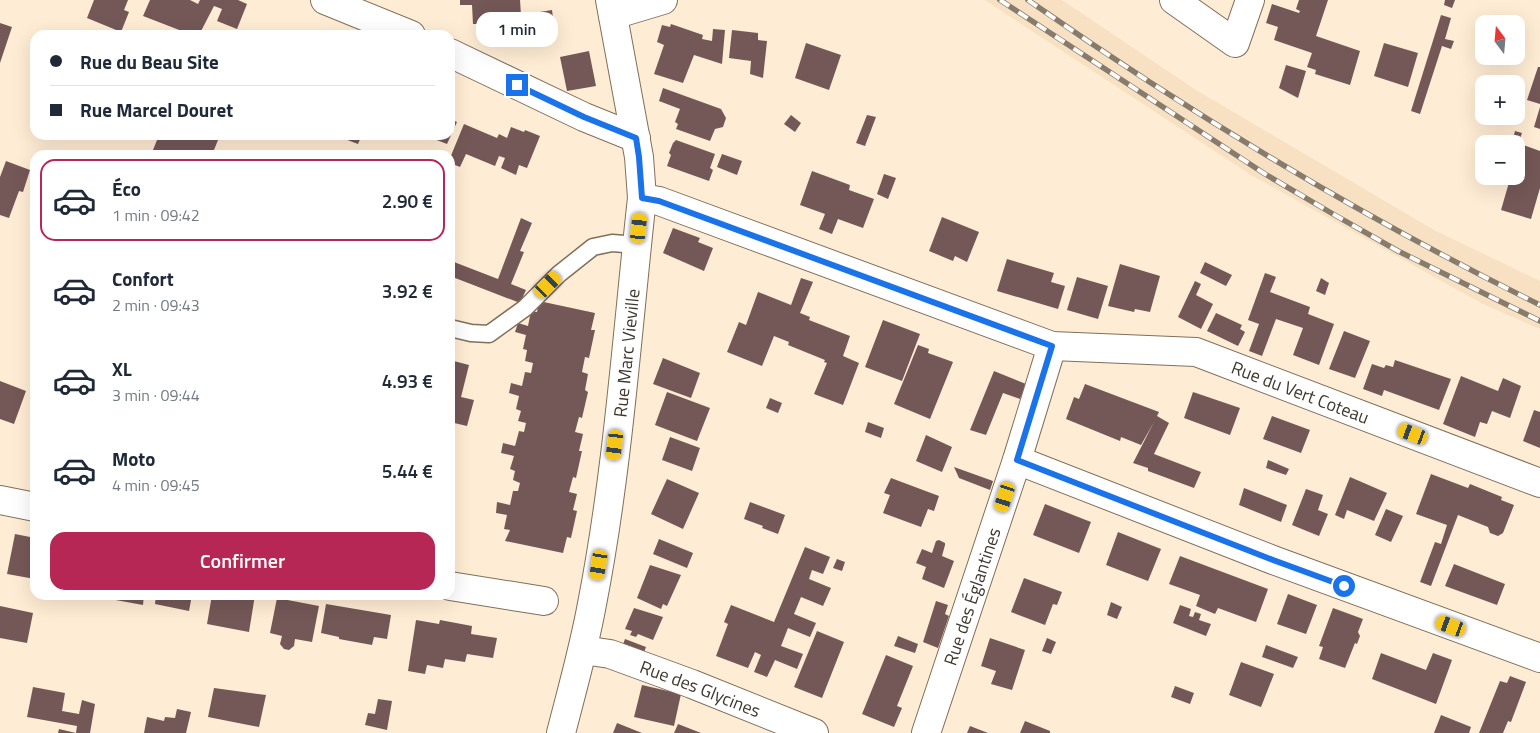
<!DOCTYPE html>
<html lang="fr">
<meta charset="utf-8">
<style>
:root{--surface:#fff;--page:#f2f2f3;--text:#1f2937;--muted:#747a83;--line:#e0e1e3;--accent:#b62755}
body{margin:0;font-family:"Titillium Web",sans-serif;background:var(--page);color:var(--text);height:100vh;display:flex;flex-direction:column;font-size:19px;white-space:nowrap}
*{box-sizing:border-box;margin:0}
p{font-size:16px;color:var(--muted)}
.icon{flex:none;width:28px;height:28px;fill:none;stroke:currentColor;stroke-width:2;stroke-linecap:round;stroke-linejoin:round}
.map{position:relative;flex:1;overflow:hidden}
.side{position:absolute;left:30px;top:150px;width:425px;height:450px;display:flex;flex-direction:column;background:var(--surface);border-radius:15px;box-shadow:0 5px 20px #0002}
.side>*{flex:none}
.hud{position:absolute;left:30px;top:30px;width:425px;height:110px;border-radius:15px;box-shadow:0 5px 20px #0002;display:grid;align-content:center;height:110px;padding:0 20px;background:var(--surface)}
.needle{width:32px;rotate:344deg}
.tools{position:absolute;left:1475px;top:15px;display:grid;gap:10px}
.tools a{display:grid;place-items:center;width:50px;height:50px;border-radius:10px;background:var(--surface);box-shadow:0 5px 20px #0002;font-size:25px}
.end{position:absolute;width:22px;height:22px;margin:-11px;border:6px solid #1a73e8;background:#fff;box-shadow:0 0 0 2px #fff}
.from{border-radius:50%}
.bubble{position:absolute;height:35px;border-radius:15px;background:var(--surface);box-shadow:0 5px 20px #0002;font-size:16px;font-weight:600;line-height:35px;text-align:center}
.car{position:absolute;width:15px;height:30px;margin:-15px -8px;border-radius:6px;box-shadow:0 0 4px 1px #0007;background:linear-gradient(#f5c518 24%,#345 0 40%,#f5c518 0 76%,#345 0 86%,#f5c518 0)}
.hud b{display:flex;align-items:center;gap:18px;height:48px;font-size:19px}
.hud b+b{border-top:1px solid var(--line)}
.hud i{width:12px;height:12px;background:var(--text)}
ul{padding:9px 0 0;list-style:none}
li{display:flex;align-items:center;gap:15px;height:82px;margin:0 10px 8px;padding:0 10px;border:2px solid transparent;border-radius:15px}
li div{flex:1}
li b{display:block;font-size:19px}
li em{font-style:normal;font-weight:600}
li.active{border-color:var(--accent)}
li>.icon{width:45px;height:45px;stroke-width:1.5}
.primary-button{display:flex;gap:10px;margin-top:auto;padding:10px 20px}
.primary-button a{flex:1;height:58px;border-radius:15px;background:var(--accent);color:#fff;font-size:20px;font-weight:600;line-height:58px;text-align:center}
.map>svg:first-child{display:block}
</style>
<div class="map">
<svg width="1540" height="733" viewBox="0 0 1540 733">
<rect width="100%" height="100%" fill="#ffecd4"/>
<!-- built -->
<path fill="#f8e0c2" d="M985,0H1062L1196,90L1434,230L1540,281V329L1483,304L1251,175Z"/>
<!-- building -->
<path fill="#745857" d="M94,0H128L124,10L129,12L121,32L87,18Z
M150,0H190L198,4L200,0H238L247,4L237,29L217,21L222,9L214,6L199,35H197L188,32L187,33L143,16Z
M460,0H520L521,15L552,10L554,26L522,31L521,19H503V15L493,16L494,24H473L472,5H460Z
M1299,0H1328L1316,36L1360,51L1350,85L1315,74L1316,70L1307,67L1312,53L1274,40L1278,27L1266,23L1272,4L1299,13L1300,11L1296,9Z
M1445,0H1455L1452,8L1444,5Z
M1441,15L1451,18L1445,39L1454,41L1451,49L1442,46L1420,114L1411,111Z
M0,23L12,27L0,63Z
M671,24L703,35L702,39L712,41L713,29L725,30L722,64L694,55L683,83L654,74L664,45L657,42L662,25L670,27Z
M276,30L288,35L290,31L295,33L294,35H274Z
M732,30L758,33V40L767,41L763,78L750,74L751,61L729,58Z
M806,43L841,55L829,90L795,78Z
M1384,43L1418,53L1408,87L1374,76Z
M589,51L596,86L567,91L560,57Z
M1286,65L1306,71L1298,98L1279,88Z
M1538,67H1540V104L1527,100Z
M663,88L721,109L726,118L723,127L715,129L710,141L676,129L678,124L675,122L680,109L659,101Z
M1540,107V129L1534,127Z
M791,115L801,123L795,132L784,124Z
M867,115L876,117L865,146L856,143Z
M450,119L457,122L447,144L429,137L430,135H450Z
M464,124L497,138L499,134L507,138L511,127L524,132L525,130L540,136L527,168L519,165L516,175L501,168L505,158L499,156L495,166L466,154L460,167L450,163V158Z
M1515,131L1522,133L1518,144L1512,143Z
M159,135H220L212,155H151Z
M334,135H362L358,144Z
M676,140L715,154L710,168L713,170L709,181L667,166L671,155L669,153L673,143Z
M1523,145L1540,151V188L1531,219L1501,210L1510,179H1513V176H1516V167Z
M722,154L742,161L737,175L717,167Z
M6,161L30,170L23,192L19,191L9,218L0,215V177Z
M812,171L850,185L849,190L874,199L863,228L838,219L832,234L819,229L825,214L800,205Z
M884,174L896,178L888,199L877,194Z
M942,217L979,232L967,262L955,256L953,261L929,251Z
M521,218L532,223L520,251L524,252L511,284L526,290L520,303L450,276V264L453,265L454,262L498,279Z
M673,228L700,238L698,242L713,248L704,271L663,253Z
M1007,259L1054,273L1051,282L1065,286L1058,309L997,291Z
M1205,262L1232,275L1226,286L1200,273Z
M1120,264L1160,276L1150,312L1135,309L1134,312L1108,306Z
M1265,273L1276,277L1270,292L1310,307L1308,314L1334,324L1319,365L1293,355L1303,328L1276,319L1262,356L1249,351L1259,324L1248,320Z
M1077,277L1108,286L1098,319L1067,310Z
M801,278L813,282L800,313L810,317L809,320L850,336L843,356L859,363L843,405L814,394L827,363L824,362L825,360L788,345L789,342L774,336L762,366L727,352L739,322L746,325L758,292L791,305Z
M1321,278L1329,283L1325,295L1316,291Z
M1195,281L1201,284L1196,295L1213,304L1201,329L1178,317Z
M539,301L595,313L591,330H595L589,358L585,357L582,372L588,374L585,390L588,392L582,418L579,417L575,432L583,434L579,451H582L576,478L573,477L569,492L577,494L573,510L577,511L571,538L567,537L563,553L505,541L510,530L504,529L507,515L496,513L497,502L510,505L513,491H518L520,483L513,480L515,471L510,469L514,456L501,453L503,443L515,446L519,431L524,432L526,423L518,421L521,411L516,409L519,396L509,393L511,383L522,386L525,372L531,373L533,363L525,361L527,350L523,349L526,335L515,332L518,323L528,326L531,311L537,312Z
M1216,313L1242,325L1240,329L1245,332L1238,346L1207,331Z
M883,320L920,334L902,381L865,367Z
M1344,331L1370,341L1355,378L1329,369Z
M918,345L929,349L928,353L953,362L930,419L894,404Z
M663,358L700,373L691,398L653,384Z
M450,360L469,365L461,397L474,400L467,426L450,422Z
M1395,360L1451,379L1439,410L1384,390L1382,396L1363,389L1372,364L1384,368L1386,365L1393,367Z
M994,371L1026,384L1020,399L1003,393L986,435L970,430Z
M1461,376L1498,391L1503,378L1521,386L1510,418L1492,411L1487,424L1480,422L1475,437L1443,424Z
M0,381L26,391L14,424L0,419Z
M1085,384L1159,412L1157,416L1169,423L1154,454L1201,472L1194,488L1148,471V468L1133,463L1154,422L1141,445L1121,437L1120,441L1066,419L1074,397L1079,399Z
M667,392L710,408L697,441L655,425Z
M1193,392L1240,408L1230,435L1184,418Z
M770,398L782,403L778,413L766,408Z
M1534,410L1540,412V448L1523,441Z
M1272,416L1310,430L1301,453L1263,439Z
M868,422L884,428L881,438L865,432Z
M926,435L952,447L942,472L916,461Z
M670,437L700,448L692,471L662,460Z
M1268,460L1289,469L1286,475L1266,468Z
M954,467L993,481L990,490L959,478Z
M1431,474L1468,488L1470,484L1502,497L1501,500L1514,505L1503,533L1498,536L1490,533L1488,527L1458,515L1431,586L1420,582L1435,542L1441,544L1447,525L1416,514Z
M1350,477L1387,493L1374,521L1347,510L1344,519L1335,515Z
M891,478L939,496L934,511L928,509L921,527L883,513L890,495L884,493Z
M667,479L699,493L683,529L651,514Z
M1244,488L1287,505L1281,522L1239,505Z
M1306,489L1323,495L1318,510L1328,514L1319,536L1292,525Z
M750,502L785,515L778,534L762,528L763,526L744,519Z
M1045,504L1091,522L1079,553L1033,535Z
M1386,509L1403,516L1391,542L1375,535Z
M1118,532L1161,549L1148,581L1106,565Z
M15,534L35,538V579L7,574Z
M659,539L693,553L687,568L653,554Z
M939,540L945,543V545L942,556L954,561L944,588L922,579L926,567L916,563L922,549L932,553L936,541Z
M805,547L830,557L823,574L812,570L809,579L831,588L823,606L801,597L794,614L816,623L810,637L788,628L781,646L803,654L797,669L775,660L767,677L754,672L761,655L755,652L748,668L716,656L728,624L724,622L731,605L774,622Z
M1180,556L1268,589L1256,622L1218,608L1215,614L1196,606L1200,595L1169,584Z
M837,559L845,562L842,571L833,568Z
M1454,564L1505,584L1497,605L1445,586Z
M650,565L681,575L667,606L663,604L661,609L637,598Z
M1024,578L1062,592L1057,605L1053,604L1045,625L1011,612Z
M1288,594L1317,605L1306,634L1277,624Z
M88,595H144L143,605Z
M156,595H192L189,611L155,604Z
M212,595H255L249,632L207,624Z
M277,598L319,606L312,642L295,639L294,646L289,650L284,649L280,644L282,636L270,633Z
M936,601L948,605L945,614L949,616L938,648L923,642Z
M1111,602L1122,607L1117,619L1107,615Z
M326,604L391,615L387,639L374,637L372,645L339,639V637L321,633Z
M1180,605L1191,609L1189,616L1193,617L1195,612L1201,614L1199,620L1211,624L1206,636L1173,623Z
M0,606L33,613L27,643L0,638Z
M634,608L663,617L653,640L638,634L636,637L630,635L632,631L625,629Z
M1333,608L1363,619L1358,632L1360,636L1357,644L1355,643L1345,668L1319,659L1323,647L1319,646Z
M416,620L439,624L440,620L472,626L471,634L497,638L493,658L467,654L465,662L445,659L443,668L427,665L425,674L408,671Z
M817,631L844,642L822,698L794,687Z
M898,636L918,644L915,653L894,646Z
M990,638L1025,650L1012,690L991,684L996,671L981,666Z
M1047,638L1056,642L1051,654L1042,651Z
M625,639L646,647L643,655L622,647Z
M1266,645L1298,657L1293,668L1262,657Z
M1381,653L1426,670L1433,653L1452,660L1436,704L1372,679Z
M886,655L913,666L897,706L902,708L894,727L862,714Z
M1241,662L1274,674L1261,707L1229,695Z
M1510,676L1526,682L1511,722L1508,721L1503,733H1479L1500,681L1507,683Z
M642,685L681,694L674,726L634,717Z
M1175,686L1194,693L1190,704L1171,697Z
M33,687L65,693L62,711L79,714L82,700L95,704L90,733H58L59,729L76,733L77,726L27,717Z
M214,688L266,695L259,727L208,717Z
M378,699L392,701L387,730L365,725L368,713L375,714Z
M177,709L191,712L186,733H144L147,717L164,721L165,717L175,718Z
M1441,715L1471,727L1469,733H1434Z
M1025,721L1050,731V733H1020Z
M617,723L642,733H613Z
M678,724L701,733H674Z
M970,726L988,733H967Z"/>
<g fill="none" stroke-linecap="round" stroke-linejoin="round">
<!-- lane casing -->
<g stroke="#806f5a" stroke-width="19">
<path id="lane" d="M450,328L471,333L489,334L525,308L559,274L593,247L612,243L637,245"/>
</g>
<!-- street casing -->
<g stroke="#806f5a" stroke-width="30">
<g id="street">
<path d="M325,0L411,35"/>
<path d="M1174,0L1235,43L1250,0"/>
<path d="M613,15L663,0"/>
<path d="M450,53L584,117L636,138"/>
<path id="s1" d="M642,198L659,201L1052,346L1196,352L1540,483"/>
<path d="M1017,460L1273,560L1540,658"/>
<path d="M0,500L35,507"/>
<path d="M450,586L544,601"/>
<path id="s2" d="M583,650L610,654L692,684L814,733"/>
<path id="s3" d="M561,733C572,690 584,648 592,604C618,471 627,333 642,198L639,157L610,0"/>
<path id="s4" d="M926,733L1017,460L1052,346"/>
</g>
</g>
<!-- lane -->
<use href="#lane" stroke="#fff" stroke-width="16"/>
<!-- street -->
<use href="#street" stroke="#fff" stroke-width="28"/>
<!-- rail casing -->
<g stroke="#877b6c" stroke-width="5.5">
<path id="rail" d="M1000,0L1265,174L1333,214L1398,251L1540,321
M1028,0C1191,114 1362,217 1540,305"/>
</g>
<!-- rail -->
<use href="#rail" stroke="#fcfcfc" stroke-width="4" stroke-dasharray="11" stroke-linecap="butt"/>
</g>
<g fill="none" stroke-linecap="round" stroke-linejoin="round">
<!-- route -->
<path stroke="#1a73e8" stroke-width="6" d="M517,85L584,117L636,138L639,157L642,198L659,201L1052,346L1017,460L1273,560L1344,586"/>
</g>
<g text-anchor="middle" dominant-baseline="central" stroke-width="5" stroke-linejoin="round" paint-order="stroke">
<!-- street labels -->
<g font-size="18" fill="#3f372e" stroke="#fcfcfc">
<text stroke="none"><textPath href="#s3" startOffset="386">Rue Marc Vieville</textPath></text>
<text stroke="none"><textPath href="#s1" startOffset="692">Rue du Vert Coteau</textPath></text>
<text stroke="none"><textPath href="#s4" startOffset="144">Rue des Églantines</textPath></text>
<text stroke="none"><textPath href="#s2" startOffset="124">Rue des Glycines</textPath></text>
</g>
</g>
</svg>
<div class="tools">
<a><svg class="needle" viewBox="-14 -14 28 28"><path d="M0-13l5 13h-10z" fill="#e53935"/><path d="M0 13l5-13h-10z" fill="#747a83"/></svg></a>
<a>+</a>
<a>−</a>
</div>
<i class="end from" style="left:1344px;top:586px"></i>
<i class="end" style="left:517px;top:85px"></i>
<div class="bubble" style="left:476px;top:12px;width:82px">1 min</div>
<i class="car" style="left:639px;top:228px;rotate:6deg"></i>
<i class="car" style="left:548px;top:285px;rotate:45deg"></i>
<i class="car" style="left:1413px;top:434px;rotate:291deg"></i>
<i class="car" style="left:615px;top:445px;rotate:187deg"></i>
<i class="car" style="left:1005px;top:497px;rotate:198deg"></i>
<i class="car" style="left:599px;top:565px;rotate:189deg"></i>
<i class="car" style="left:1451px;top:626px;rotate:290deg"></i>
<div class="hud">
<b><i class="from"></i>Rue du Beau Site</b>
<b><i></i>Rue Marcel Douret</b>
</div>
<section class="side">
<ul>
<li class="active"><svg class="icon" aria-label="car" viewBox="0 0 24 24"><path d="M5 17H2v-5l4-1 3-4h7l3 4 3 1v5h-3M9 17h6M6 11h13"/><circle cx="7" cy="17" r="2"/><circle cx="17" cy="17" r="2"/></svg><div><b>Éco</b><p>1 min · 09:42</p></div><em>2.90 €</em></li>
<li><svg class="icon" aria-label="car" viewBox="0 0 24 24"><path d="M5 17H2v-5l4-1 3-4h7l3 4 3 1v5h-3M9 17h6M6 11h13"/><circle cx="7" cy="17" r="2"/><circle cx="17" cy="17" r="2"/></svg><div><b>Confort</b><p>2 min · 09:43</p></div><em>3.92 €</em></li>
<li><svg class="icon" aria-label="car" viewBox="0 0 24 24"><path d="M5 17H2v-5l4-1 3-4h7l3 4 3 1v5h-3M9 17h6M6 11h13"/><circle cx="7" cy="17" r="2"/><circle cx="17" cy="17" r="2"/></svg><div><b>XL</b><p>3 min · 09:44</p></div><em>4.93 €</em></li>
<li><svg class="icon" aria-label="car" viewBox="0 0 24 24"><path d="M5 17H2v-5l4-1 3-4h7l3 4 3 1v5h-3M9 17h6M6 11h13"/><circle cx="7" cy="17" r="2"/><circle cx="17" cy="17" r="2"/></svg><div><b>Moto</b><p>4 min · 09:45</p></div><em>5.44 €</em></li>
</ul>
<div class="primary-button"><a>Confirmer</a></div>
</section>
</div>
